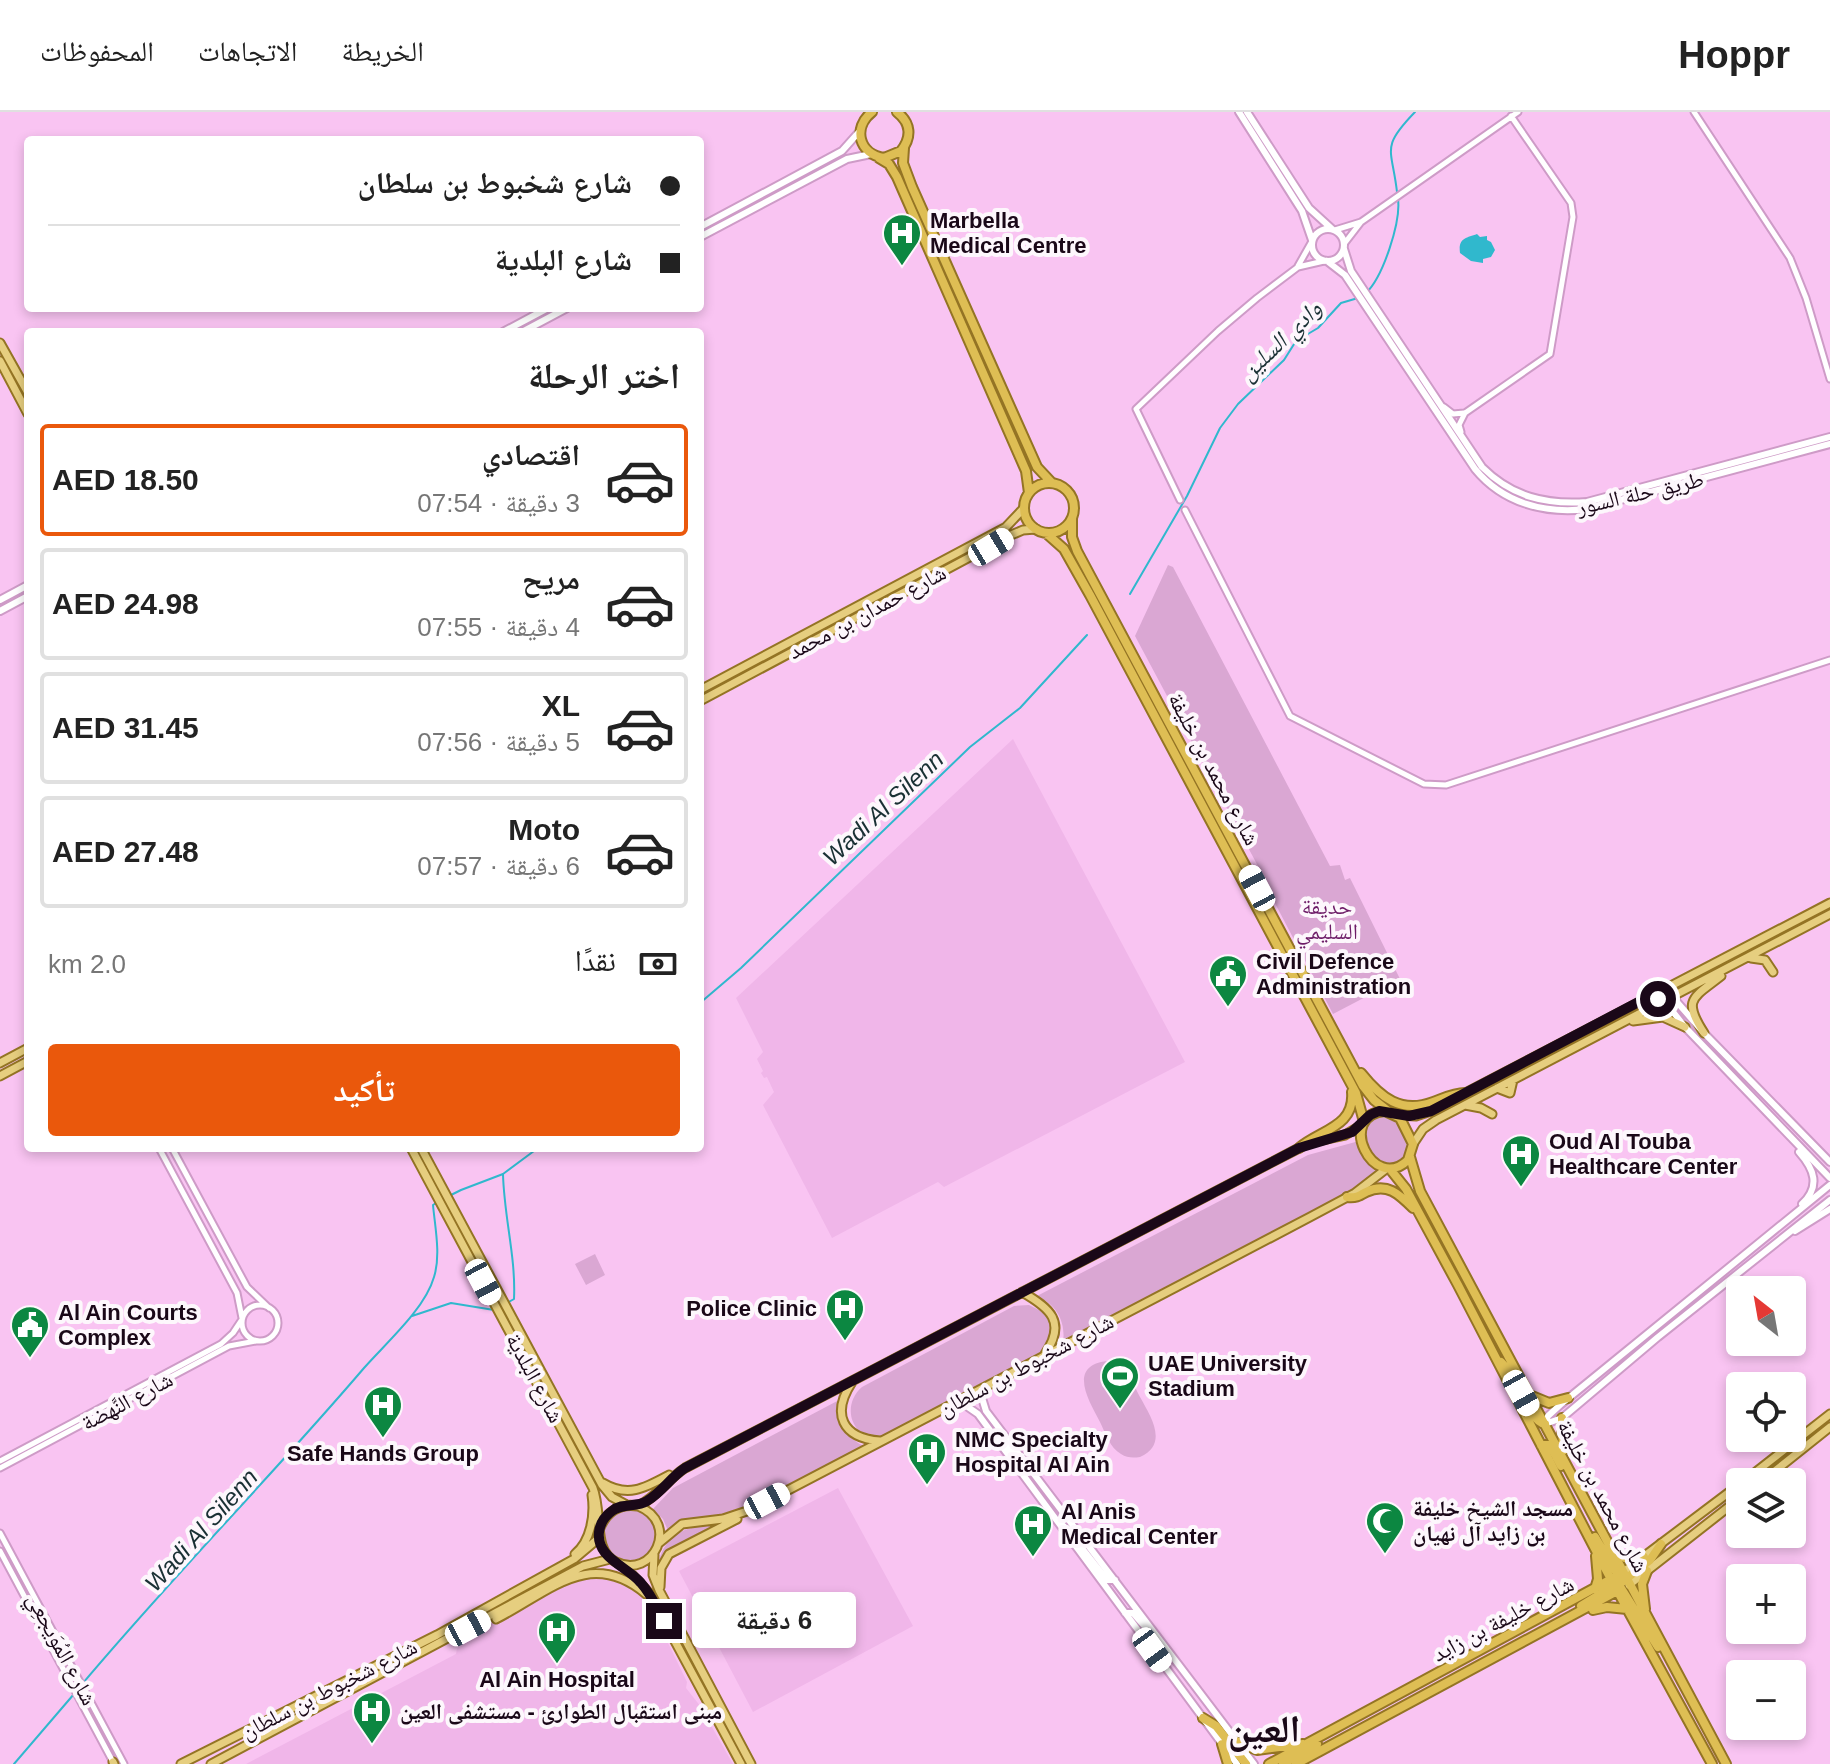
<!DOCTYPE html>
<html lang="ar">
<meta charset="utf-8">
<style>
:root{--surface:#fff;--page:#f2f2f2;--text:#222;--muted:#767676;--line:#e0e0e0;--accent:#ea580c}
body{margin:0;font-family:Helvetica,"Noto Naskh Arabic",sans-serif;background:var(--page);color:var(--text);direction:rtl;height:100vh;display:flex;flex-direction:column;font-size:30px;white-space:nowrap}
*{box-sizing:border-box;margin:0}
p{font-size:26px;color:var(--muted)}
.icon{flex:none;width:44px;height:44px;fill:none;stroke:currentColor;stroke-width:2;stroke-linecap:round;stroke-linejoin:round}
.map{position:relative;flex:1;overflow:hidden;direction:ltr}
.panel{position:absolute;left:24px;top:216px;width:680px;height:824px;display:flex;flex-direction:column;background:var(--surface);border-radius:8px;box-shadow:0 4px 12px #0003;direction:rtl}
.panel>*{flex:none}
.hud{position:absolute;left:24px;top:24px;width:680px;height:176px;border-radius:8px;box-shadow:0 4px 12px #0003;direction:rtl;display:grid;align-content:center;height:176px;padding:0 24px;background:var(--surface)}
.needle{width:52px;rotate:329deg}
.controls{position:absolute;left:1726px;top:1164px;display:grid;gap:16px}
.controls a{display:grid;place-items:center;width:80px;height:80px;border-radius:8px;background:var(--surface);box-shadow:0 4px 12px #0003;font-size:40px}
.end{position:absolute;width:36px;height:36px;margin:-18px;border:10px solid #1a0818;background:#fff;box-shadow:0 0 0 4px #fff}
.from{border-radius:50%}
.bubble{position:absolute;height:56px;border-radius:8px;background:var(--surface);box-shadow:0 4px 12px #0003;font-size:26px;font-weight:800;line-height:56px;text-align:center;direction:rtl}
.car{position:absolute;width:24px;height:48px;margin:-24px -12px;border-radius:10px;box-shadow:0 0 6px 2px #0007;background:linear-gradient(#fff 24%,#345 0 40%,#fff 0 76%,#345 0 86%,#fff 0)}
.hud b{display:flex;align-items:center;gap:28px;height:76px;font-size:30px}
.hud b+b{border-top:2px solid var(--line)}
.hud i{width:20px;height:20px;background:var(--text)}
ul{padding:0;list-style:none}
li{display:flex;align-items:center;gap:24px;height:112px;margin:0 16px 12px;padding:0 8px;border:4px solid var(--line);border-radius:8px}
li div{flex:1}
li b{display:block;font-size:30px}
li em{font-style:normal;font-weight:800}
li.current{border-color:var(--accent)}
li>.icon{width:72px;height:72px;stroke-width:1.5}
h2{padding:0 24px;font-size:36px;line-height:96px}
.pay{display:flex;align-items:center;gap:20px;height:88px;padding:0 24px;font-size:30px}
.pay p{margin-inline-start:auto}
.cta{display:flex;gap:16px;margin-top:auto;padding:16px 24px}
.cta a{flex:1;height:92px;border-radius:8px;background:var(--accent);color:#fff;font-size:32px;font-weight:800;line-height:92px;text-align:center}
header{display:flex;align-items:center;gap:48px;box-sizing:border-box;height:112px;padding:0 40px;background:var(--surface);border-bottom:2px solid var(--line)}
header strong{font-size:38px}
nav{display:flex;gap:44px;margin-inline-start:auto;font-size:28px}
.map>svg:first-child{display:block}
</style>
<header>
<strong>Hoppr</strong>
<nav><a>الخريطة</a><a>الاتجاهات</a><a>المحفوظات</a></nav>
</header>
<div class="map">
<svg width="1830" height="1652" viewBox="0 0 1830 1652">
<rect width="100%" height="100%" fill="#f9c4f2"/>
<!-- built -->
<path fill="#f0b6e9" d="M1013,627L1185,950L944,1075L938,1070L832,1126L763,993L774,980L767,965L764,966L761,961L763,959L757,947L763,940L736,886Z
M838,1376L913,1514L753,1600L679,1459Z
M607,1465L639,1480L649,1492L687,1570L686,1576L701,1595L699,1601L705,1603L733,1652H246L456,1542L457,1536L463,1533L460,1527L577,1466Z"/>
<!-- green -->
<path fill="#daa7d3" d="M1168,453L1173,455L1330,754L1340,753L1345,768L1350,766L1400,867L1333,902L1266,774L1267,771L1135,524Z
M1384,1002C1400,1007 1404,1018 1410,1033L1406,1048L1386,1055C1366,1039 1350,1012 1384,1002Z
M1359,1029L1367,1048L1378,1063L1359,1078L1063,1231C1066,1210 1057,1193 1037,1184L1308,1043Z
M595,1142L605,1163L586,1173L575,1152Z
M1029,1193L1045,1201L1054,1220L1042,1243L883,1325C852,1330 840,1294 862,1275L1014,1194Z
M1107,1249C1113,1250 1119,1252 1124,1257C1131,1264 1135,1276 1140,1285C1151,1305 1169,1332 1140,1345C1133,1346 1127,1346 1121,1342C1110,1336 1105,1320 1100,1310C1089,1289 1067,1254 1107,1249Z
M841,1287C839,1309 844,1326 866,1335L741,1401L688,1410L669,1421L663,1407L653,1397L673,1376Z
M603 1423a26 26 0 1 1 52 0a26 26 0 1 1-52 0Z
M714,1413L671,1436L658,1452C665,1422 685,1414 714,1413Z"/>
<!-- water -->
<path fill="#30b8cd" d="M1477,122L1480,125L1487,124V128L1491,130L1495,138L1491,145L1483,147V151L1471,149L1460,141C1458,126 1466,126 1477,122Z"/>
<g fill="none" stroke-linecap="round" stroke-linejoin="round">
<!-- stream -->
<path stroke="#30b8cd" stroke-width="2" d="M1397,80C1392,36 1380,36 1415,0
M1366,181C1383,165 1401,110 1398,87
M1130,482L1187,384L1220,316L1238,292L1284,248L1296,229L1318,216L1341,191L1358,186
M700,891L741,856L970,635L1020,596L1087,523
M503,1062C504,1105 516,1145 514,1187L507,1191
M441,1088L461,1078L503,1062L538,1036
M412,1204L451,1191L494,1198
M78,1577C170,1467 271,1365 364,1256C386,1231 425,1197 434,1165C441,1143 435,1115 433,1093L436,1091
M14,1652L74,1582"/>
<!-- tertiary casing -->
<g stroke="#ce9bc7" stroke-width="9">
<path id="tertiary" d="M1694,0L1790,146L1806,186L1830,267
M1335,118L1361,110
M1344,132L1361,110L1518,0
M1298,154L1311,131
M1444,295L1453,302L1464,301
M1461,320L1459,313L1465,301L1550,242L1573,105L1571,91L1511,4
M1180,388L1136,297L1218,219L1257,186L1298,155L1324,149
M1185,398L1290,604L1424,672L1446,673L1830,548
M159,1036L237,1181L242,1206
M172,1036L247,1175L269,1196
M242 1211a18 18 0 1 1 36 0a18 18 0 1 1-36 0Z
M0,1349L221,1232L233,1221L241,1209
M0,1356L229,1234L256,1229
M0,1421L124,1652
M0,1439L113,1650"/>
</g>
<!-- secondary casing -->
<g stroke="#ce9bc7" stroke-width="10">
<path id="secondary" d="M1239,0L1302,99L1312,128
M1247,0L1309,96L1332,117
M700,115L842,39L859,20
M1312 133a16 16 0 1 1 32 0a16 16 0 1 1-32 0Z
M700,125L847,47L871,42
M1344,137L1351,159L1482,355C1512,385 1546,393 1587,390L1830,325
M1327,149L1345,163L1475,357C1503,391 1544,402 1587,397L1830,332
M503,220L548,196
M522,220L567,196
M0,488L28,473
M0,499L28,484
M1670,882L1704,921L1830,1050
M1662,886L1685,915L1830,1066
M1799,1040C1814,1057 1821,1074 1802,1092
M1795,1119L1830,1097
M983,1276L982,1286L986,1299L1254,1652
M953,1291L965,1293L978,1302L1237,1652
M1545,1312L1548,1304L1560,1293L1830,1073
M1545,1312L1562,1306L1658,1225L1830,1088
M993,1324L999,1323L1013,1341L1021,1344
M1060,1411L1067,1417L1107,1468H1115
M1125,1501H1133L1161,1533"/>
</g>
<!-- primary casing -->
<g stroke="#947424" stroke-width="11">
<path id="primary" d="M0,231L28,281
M0,249L28,302
M700,578L1006,415L1024,396
M700,589L1011,423L1023,418L1036,417
M1751,846L1765,848L1773,860
M1633,909L1663,905L1685,915
M1704,921C1682,887 1693,886 1721,864
M0,951L28,936
M0,964L28,949
M1497,976L1510,981L1513,968
M1465,993L1481,996L1492,1002
M1397,1003L1416,1004L1431,999L1830,791
M1312,1030L1345,1023L1362,1013
M1413,1032L1423,1017L1436,1008L1830,802
M411,1036L593,1376C603,1401 592,1439 616,1450C653,1468 681,1411 638,1394C620,1391 607,1399 600,1416
M421,1036L602,1373L612,1385L625,1392
M1022,1180C1050,1196 1067,1210 1045,1242
M852,1270C831,1302 842,1326 880,1329
M1743,1370L1830,1302
M1761,1370L1830,1315
M603,1371C628,1386 645,1376 669,1363
M638,1394C657,1385 668,1367 685,1356L1301,1035
M659,1431L682,1412L723,1407L750,1398L1310,1105L1355,1081L1386,1057
M575,1442C591,1429 595,1403 592,1383
M654,1443L653,1463L659,1478L751,1652
M623,1453L649,1481L741,1652
M1622,1461L1740,1372
M1629,1473L1740,1386
M660,1475L661,1456L669,1442L737,1407
M496,1507C549,1480 590,1435 646,1482
M113,1650L114,1652
M181,1652L437,1523L574,1447L599,1426
M211,1652L583,1454L610,1447"/>
</g>
<!-- trunk casing -->
<g stroke="#947424" stroke-width="12">
<path id="trunk" d="M872,0C852,16 859,42 884,46L901,39C912,25 911,11 897,0
M904,36L903,51L912,75L1037,355L1052,371
M879,46L889,52L897,65L1026,359L1029,381
M1024 396a25 25 0 1 1 50 0a25 25 0 1 1-50 0Z
M1072,406V425L1077,439L1363,974L1374,988L1388,999
M1046,421L1064,437L1090,483L1356,981L1364,1010
M1361,961C1381,986 1401,1002 1433,990C1444,986 1454,981 1465,981
M1385,999L1400,1006L1413,1032L1408,1048C1373,1082 1335,1003 1385,999Z
M1299,1036C1320,1018 1355,1015 1352,980
M1410,1045L1420,1079L1726,1652
M1390,1057L1406,1077L1458,1173L1607,1460L1712,1652
M1347,1085C1356,1086 1359,1084 1366,1080C1387,1070 1399,1082 1413,1096
M1501,1250C1515,1262 1529,1310 1545,1312
M1532,1284L1549,1291L1568,1286
M1562,1306L1563,1339
M1541,1333H1550L1561,1354
M1595,1425L1621,1468
M1611,1438L1625,1446L1644,1445
M1622,1470L1650,1448L1661,1432
M1619,1473L1658,1535
M1595,1477L1598,1467L1596,1444
M1581,1494L1617,1472
M1645,1497L1642,1472L1647,1459
M1593,1498L1607,1495L1627,1497
M1203,1606L1216,1614L1246,1652
M1238,1630L1257,1638L1303,1632
M1222,1632L1228,1652
M1269,1652L1615,1465
M1283,1652L1317,1632
M1296,1652L1621,1477"/>
</g>
<!-- tertiary -->
<use href="#tertiary" stroke="#fff" stroke-width="5"/>
<!-- secondary -->
<use href="#secondary" stroke="#fff" stroke-width="6"/>
<!-- primary -->
<use href="#primary" stroke="#e6ce7f" stroke-width="7"/>
<!-- trunk -->
<use href="#trunk" stroke="#debe54" stroke-width="8"/>
</g>
<g fill="none" stroke-linecap="round" stroke-linejoin="round">
<!-- route -->
<path stroke="#1a0818" stroke-width="10" d="M664,1509C657,1496 651,1482 641,1471C627,1454 596,1446 599,1420C600,1412 605,1404 612,1399C623,1390 636,1396 647,1389C662,1380 671,1365 685,1356L1299,1036L1352,1020L1370,1003L1379,999L1409,1004L1431,999L1648,885L1658,887"/>
</g>
<!-- icons -->
<defs>
<g id="hospital-pin" transform="scale(2)"><path d="M0 17L-7.5 6A9.5 9.5 0 1 1 7.5 6Z" fill="#0c8741" stroke="#fdf7fc"/><path d="M-5-5h3v3.5h4V-5h3V5h-3V1.5h-4V5h-3Z" fill="#fff"/></g>
<g id="civic-pin" transform="scale(2)"><path d="M0 17L-7.5 6A9.5 9.5 0 1 1 7.5 6Z" fill="#0c8741" stroke="#fdf7fc"/><path d="M-.6-6.5H3V-4.5H.6V-3L4-1V1h2V6H-6V1h2V-1L-.6-3ZM-1.2 2.5V6h2.4V2.5Z" fill="#fff"/></g>
<g id="stadium-pin" transform="scale(2)"><path d="M0 17L-7.5 6A9.5 9.5 0 1 1 7.5 6Z" fill="#0c8741" stroke="#fdf7fc"/><path d="M0-5a6.5 5 0 1 0 0 10a6.5 5 0 1 0 0-10ZM-3.5-1.8h7v3.6h-7Z" fill="#fff"/></g>
<g id="mosque-pin" transform="scale(2)"><path d="M0 17L-7.5 6A9.5 9.5 0 1 1 7.5 6Z" fill="#0c8741" stroke="#fdf7fc"/><path d="M3.5-4.9A6 6 0 1 0 3.5 4.9A5 5 0 1 1 3.5-4.9Z" fill="#fff"/></g>
</defs>
<g fill-rule="evenodd">
<use href="#hospital-pin" x="902" y="121"/>
<use href="#civic-pin" x="1228" y="862"/>
<use href="#hospital-pin" x="1521" y="1042"/>
<use href="#hospital-pin" x="845" y="1196"/>
<use href="#civic-pin" x="30" y="1213"/>
<use href="#stadium-pin" x="1120" y="1264"/>
<use href="#hospital-pin" x="383" y="1293"/>
<use href="#hospital-pin" x="927" y="1340"/>
<use href="#mosque-pin" x="1385" y="1409"/>
<use href="#hospital-pin" x="1033" y="1412"/>
<use href="#hospital-pin" x="557" y="1519"/>
<use href="#hospital-pin" x="372" y="1599"/>
</g>
<g text-anchor="middle" dominant-baseline="central" stroke-width="8" stroke-linejoin="round" paint-order="stroke">
<!-- poi labels -->
<g font-size="22" font-weight="bold" fill="#1a0818" stroke="#fdf7fc" text-anchor="start">
<text x="930" y="108">Marbella<tspan x="930" dy="25">Medical Centre</tspan></text>
<text x="1256" y="849">Civil Defence<tspan x="1256" dy="25">Administration</tspan></text>
<text x="1549" y="1029">Oud Al Touba<tspan x="1549" dy="25">Healthcare Center</tspan></text>
<text x="817" y="1196" text-anchor="end">Police Clinic</text>
<text x="58" y="1200">Al Ain Courts<tspan x="58" dy="25">Complex</tspan></text>
<text x="1148" y="1251">UAE University<tspan x="1148" dy="25">Stadium</tspan></text>
<text x="955" y="1327">NMC Specialty<tspan x="955" dy="25">Hospital Al Ain</tspan></text>
<text x="383" y="1341" text-anchor="middle">Safe Hands Group</text>
<text x="1413" y="1396">مسجد الشيخ خليفة<tspan x="1413" dy="25">بن زايد آل نهيان</tspan></text>
<text x="1061" y="1399">Al Anis<tspan x="1061" dy="25">Medical Center</tspan></text>
<text x="557" y="1567" text-anchor="middle">Al Ain Hospital</text>
<text x="400" y="1599">مبنى استقبال الطوارئ - مستشفى العين</text>
</g>
<!-- street labels -->
<g font-size="22" fill="#1a0818" stroke="#fdf7fc">
<text transform="translate(1640 381) rotate(-13)">طريق حلة السور</text>
<text transform="translate(867 500) rotate(-28)">شارع حمدان بن محمد</text>
<text transform="translate(1214 657) rotate(62)">شارع محمد بن خليفة</text>
<text transform="translate(1026 1253) rotate(-28)">شارع شخبوط بن سلطان</text>
<text transform="translate(535 1266) rotate(62)">شارع البلدية</text>
<text transform="translate(127 1289) rotate(-28)">شارع النَّهضة</text>
<text transform="translate(1603 1384) rotate(62)">شارع محمد بن خليفة</text>
<text transform="translate(1503 1507) rotate(-28)">شارع خليفة بن زايد</text>
<text transform="translate(62 1537) rotate(62)">شارع المُوَيجعِي</text>
<text transform="translate(329 1577) rotate(-27)">شارع شخبوط بن سلطان</text>
</g>
<!-- park labels -->
<g font-size="22" fill="#6d1c67" stroke="#fdf7fc">
<text x="1327" y="794">حديقة<tspan x="1327" dy="25">السليمي</tspan></text>
</g>
<!-- water labels -->
<g font-size="24" font-style="italic" fill="#1a3034" stroke="#fdf7fc">
<text transform="translate(1280 228) rotate(-44)">وادي السلين</text>
<text transform="translate(883 696) rotate(-43)">Wadi Al Silenn</text>
<text transform="translate(201 1418) rotate(-48)">Wadi Al Silenn</text>
</g>
<!-- town labels -->
<g font-size="38" font-weight="bold" fill="#1a0818" stroke="#fdf7fc">
<text x="1264" y="1617">العين</text>
</g>
</g>
</svg>
<div class="controls">
<a><svg class="needle" viewBox="-14 -14 28 28"><path d="M0-13l5 13h-10z" fill="#e53935"/><path d="M0 13l5-13h-10z" fill="#767676"/></svg></a>
<a><svg class="icon" aria-label="locate" viewBox="0 0 24 24"><circle cx="12" cy="12" r="6"/><path d="M12 2v4M12 18v4M2 12h4M18 12h4"/></svg></a>
<a><svg class="icon" aria-label="layers" viewBox="0 0 24 24"><path d="M12 4l9 5-9 5-9-5zM3 14l9 5 9-5"/></svg></a>
<a>+</a>
<a>−</a>
</div>
<i class="end from" style="left:1658px;top:887px"></i>
<i class="end" style="left:664px;top:1509px"></i>
<div class="bubble" style="left:692px;top:1480px;width:164px">6 دقيقة</div>
<i class="car" style="left:991px;top:435px;rotate:59deg"></i>
<i class="car" style="left:1257px;top:776px;rotate:332deg"></i>
<i class="car" style="left:483px;top:1170px;rotate:152deg"></i>
<i class="car" style="left:1521px;top:1281px;rotate:151deg"></i>
<i class="car" style="left:767px;top:1389px;rotate:62deg"></i>
<i class="car" style="left:468px;top:1516px;rotate:62deg"></i>
<i class="car" style="left:1152px;top:1538px;rotate:144deg"></i>
<div class="hud">
<b><i class="from"></i>شارع شخبوط بن سلطان</b>
<b><i></i>شارع البلدية</b>
</div>
<section class="panel">
<h2>اختر الرحلة</h2>
<ul>
<li class="current"><svg class="icon" aria-label="car" viewBox="0 0 24 24"><path d="M5 17H2v-5l4-1 3-4h7l3 4 3 1v5h-3M9 17h6M6 11h13"/><circle cx="7" cy="17" r="2"/><circle cx="17" cy="17" r="2"/></svg><div><b>اقتصادي</b><p>3 دقيقة · 07:54</p></div><em>AED 18.50</em></li>
<li><svg class="icon" aria-label="car" viewBox="0 0 24 24"><path d="M5 17H2v-5l4-1 3-4h7l3 4 3 1v5h-3M9 17h6M6 11h13"/><circle cx="7" cy="17" r="2"/><circle cx="17" cy="17" r="2"/></svg><div><b>مريح</b><p>4 دقيقة · 07:55</p></div><em>AED 24.98</em></li>
<li><svg class="icon" aria-label="car" viewBox="0 0 24 24"><path d="M5 17H2v-5l4-1 3-4h7l3 4 3 1v5h-3M9 17h6M6 11h13"/><circle cx="7" cy="17" r="2"/><circle cx="17" cy="17" r="2"/></svg><div><b>XL</b><p>5 دقيقة · 07:56</p></div><em>AED 31.45</em></li>
<li><svg class="icon" aria-label="car" viewBox="0 0 24 24"><path d="M5 17H2v-5l4-1 3-4h7l3 4 3 1v5h-3M9 17h6M6 11h13"/><circle cx="7" cy="17" r="2"/><circle cx="17" cy="17" r="2"/></svg><div><b>Moto</b><p>6 دقيقة · 07:57</p></div><em>AED 27.48</em></li>
</ul>
<div class="pay"><svg class="icon" aria-label="cash" viewBox="0 0 24 24"><path d="M3 7h18v10H3z"/><circle cx="12" cy="12" r="2"/></svg>نقدًا<p>2.0 km</p></div>
<div class="cta"><a>تأكيد</a></div>
</section>
</div>
